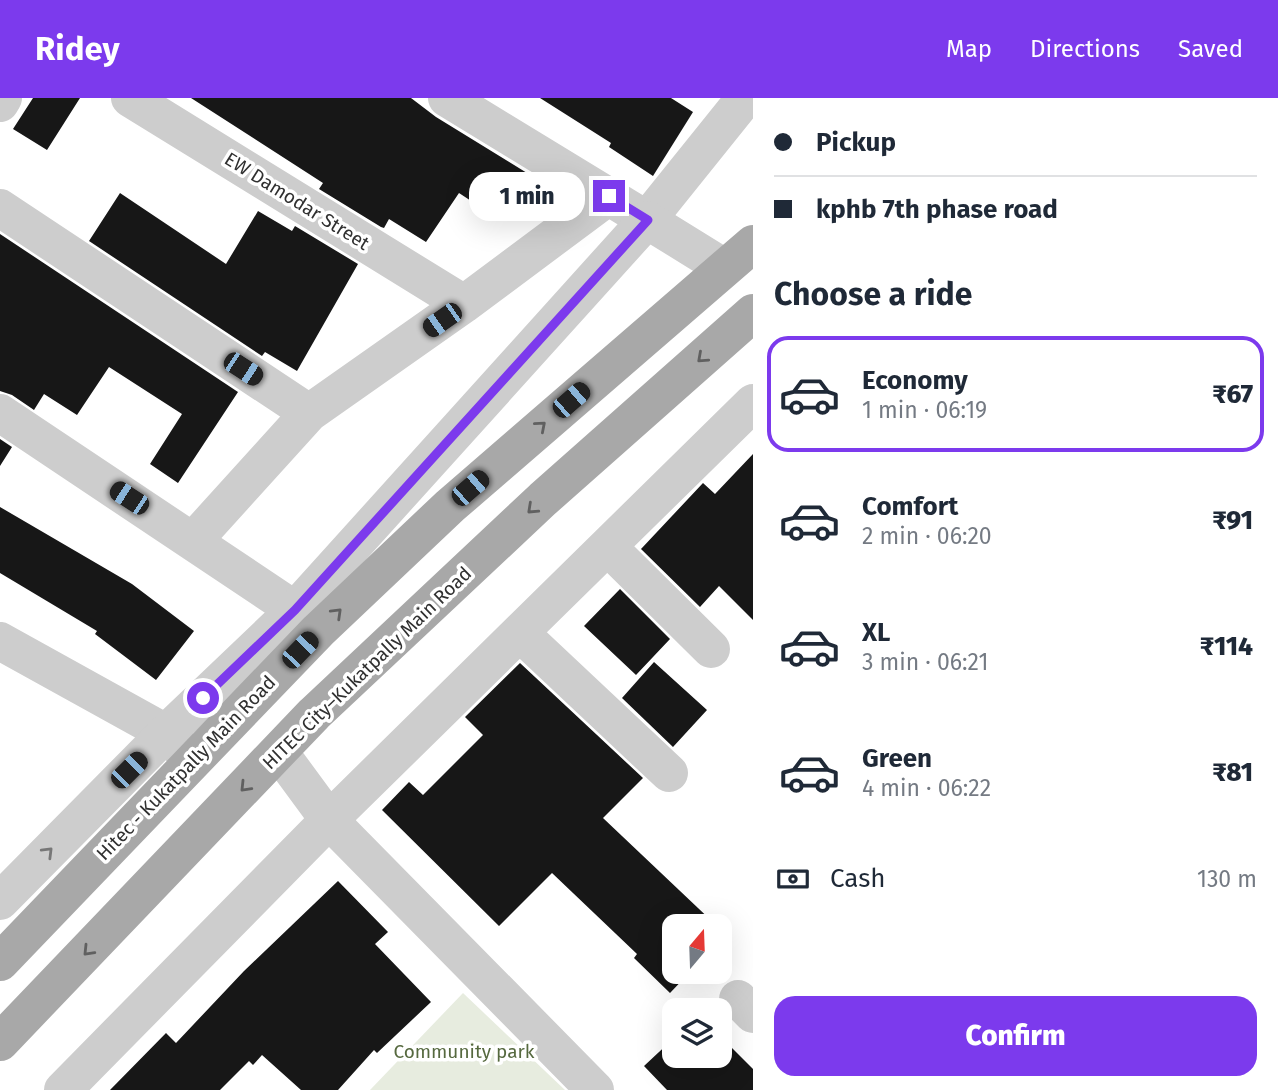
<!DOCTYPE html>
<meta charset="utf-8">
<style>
:root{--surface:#fff;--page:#f6f6f7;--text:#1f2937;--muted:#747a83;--line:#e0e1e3;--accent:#7c3aed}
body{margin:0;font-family:"Fira Sans",sans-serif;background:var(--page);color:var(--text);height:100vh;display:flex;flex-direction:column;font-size:26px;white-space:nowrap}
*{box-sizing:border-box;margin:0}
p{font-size:23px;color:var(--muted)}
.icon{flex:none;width:38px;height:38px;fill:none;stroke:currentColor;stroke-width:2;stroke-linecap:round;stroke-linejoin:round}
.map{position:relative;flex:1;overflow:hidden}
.side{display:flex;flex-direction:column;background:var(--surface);width:525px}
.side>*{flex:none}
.guide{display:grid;align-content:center;height:154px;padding:0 21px;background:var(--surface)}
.needle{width:46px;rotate:19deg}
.tools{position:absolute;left:662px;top:816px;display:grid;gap:14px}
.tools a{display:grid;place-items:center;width:70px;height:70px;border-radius:14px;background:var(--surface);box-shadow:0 7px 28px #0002;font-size:35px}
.end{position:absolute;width:32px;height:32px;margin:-16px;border:9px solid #7c3aed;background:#fff;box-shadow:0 0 0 4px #fff}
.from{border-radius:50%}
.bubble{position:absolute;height:49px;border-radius:21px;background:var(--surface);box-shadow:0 7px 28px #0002;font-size:23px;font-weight:800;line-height:49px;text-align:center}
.car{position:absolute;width:21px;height:42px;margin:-21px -10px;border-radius:9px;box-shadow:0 0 5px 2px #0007;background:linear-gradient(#222 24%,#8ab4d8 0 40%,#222 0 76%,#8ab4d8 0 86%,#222 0)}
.guide b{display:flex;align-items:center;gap:24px;height:66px;font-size:26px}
.guide b+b{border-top:2px solid var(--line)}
.guide i{width:18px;height:18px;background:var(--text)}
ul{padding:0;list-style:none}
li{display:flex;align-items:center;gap:21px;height:116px;margin:0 14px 10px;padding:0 7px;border:4px solid transparent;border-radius:21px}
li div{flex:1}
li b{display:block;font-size:26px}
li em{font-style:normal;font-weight:800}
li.current{border-color:var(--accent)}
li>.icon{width:63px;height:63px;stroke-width:1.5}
h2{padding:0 21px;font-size:32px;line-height:84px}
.pay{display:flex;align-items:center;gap:18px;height:77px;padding:0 21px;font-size:26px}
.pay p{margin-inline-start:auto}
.cta{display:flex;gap:14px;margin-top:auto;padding:14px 21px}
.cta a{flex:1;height:80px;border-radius:21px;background:var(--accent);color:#fff;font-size:28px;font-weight:800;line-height:80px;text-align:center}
header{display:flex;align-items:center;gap:42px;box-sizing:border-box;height:98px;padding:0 35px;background:var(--accent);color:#fff}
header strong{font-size:33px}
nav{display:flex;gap:38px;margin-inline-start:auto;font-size:24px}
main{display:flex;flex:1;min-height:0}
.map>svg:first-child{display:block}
</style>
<header>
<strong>Ridey</strong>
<nav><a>Map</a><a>Directions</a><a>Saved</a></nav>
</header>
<main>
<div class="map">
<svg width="753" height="992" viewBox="0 0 753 992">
<rect width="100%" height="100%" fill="#fff"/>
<!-- green -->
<path fill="#e7ecdf" d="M463,895L565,992H370Z"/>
<!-- building -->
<path fill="#171717" d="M33,0H80L47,52L13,31Z
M191,0H411L436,19L527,75L497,120L459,95L426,144L389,121L384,130L381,129L319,91L323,85Z
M540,0H671L693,14L653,78L609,49L611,45Z
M120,95L226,166L258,113L292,133L295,128L358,166L297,273L265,254L262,258L89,143Z
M0,136L238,294L178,385L150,366L182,316L109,269L77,317L44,296L34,312L12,297L0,293Z
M0,341L12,349L0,368Z
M753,356V522L719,488L700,509L641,451L703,385L715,396Z
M0,409L132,486L194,533L156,582L95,536L97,533L0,475Z
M620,491L670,541L636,577L584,528Z
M654,564L707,612L673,649L622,600Z
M520,565L643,680L603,720L717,828H674V873H691L670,895L634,860L637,856L552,775L499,828L382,712L409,684L423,697L483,637L465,619Z
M338,783L388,834L375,846L431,904L377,955L374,952L338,992H301L262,957L253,967L249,963L220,992H110L166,935L176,945L244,873Z
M719,937L753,971V992H667L644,968L674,940V957H719Z"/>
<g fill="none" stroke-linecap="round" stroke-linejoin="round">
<!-- minor -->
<path stroke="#cdcdcd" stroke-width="38" d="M130,0L464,206
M447,0L647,122L745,0
M0,5L3,0
M0,110L309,315
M0,315L295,512
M194,442L309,315L464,206L609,98
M608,449L711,551
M520,535L669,675
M0,543L166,635L188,658
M279,654L329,722L595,992
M738,901L753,916
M63,992L329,722L753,305"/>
<!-- tertiary -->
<path stroke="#cdcdcd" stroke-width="38" d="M0,803L166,635L295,512L647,122L723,169"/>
<!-- primary -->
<path stroke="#a8a8a8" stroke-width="38" d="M0,864L318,533L450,408L753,146
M0,944L314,616L543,401L753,215"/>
</g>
<!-- one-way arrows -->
<defs><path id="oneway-chevron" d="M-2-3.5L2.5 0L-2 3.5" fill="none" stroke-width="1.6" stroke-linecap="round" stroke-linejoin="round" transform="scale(1.75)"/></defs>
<g stroke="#606060">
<use href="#oneway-chevron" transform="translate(702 260) rotate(138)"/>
<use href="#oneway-chevron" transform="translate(541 328) rotate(-41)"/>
<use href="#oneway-chevron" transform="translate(532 411) rotate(137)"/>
<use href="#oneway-chevron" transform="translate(337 515) rotate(-44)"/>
<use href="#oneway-chevron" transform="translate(245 689) rotate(134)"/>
<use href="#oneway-chevron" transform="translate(88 853) rotate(134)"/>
</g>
<use stroke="#777" href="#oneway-chevron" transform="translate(48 754) rotate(-45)"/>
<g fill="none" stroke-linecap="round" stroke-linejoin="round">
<!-- route -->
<path stroke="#7c3aed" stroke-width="9" d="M203,600L295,512L648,122L609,98"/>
</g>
<g text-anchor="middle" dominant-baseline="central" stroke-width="7" stroke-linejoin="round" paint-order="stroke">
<!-- street labels -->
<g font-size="19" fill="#303030" stroke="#fff">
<text transform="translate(297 103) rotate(32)">EW Damodar Street</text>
<text transform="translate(367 570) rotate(-44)">HITEC City–Kukatpally Main Road</text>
<text transform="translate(186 670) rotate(-46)">Hitec - Kukatpally Main Road</text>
</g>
<!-- park labels -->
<g font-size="19" fill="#56693f" stroke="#fff">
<text x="464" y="953">Community park</text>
</g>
</g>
</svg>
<div class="tools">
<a><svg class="needle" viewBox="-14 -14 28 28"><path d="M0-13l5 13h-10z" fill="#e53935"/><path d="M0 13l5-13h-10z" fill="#747a83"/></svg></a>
<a><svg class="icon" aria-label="layers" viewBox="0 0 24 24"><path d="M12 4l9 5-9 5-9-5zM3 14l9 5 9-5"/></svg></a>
</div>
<i class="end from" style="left:203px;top:600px"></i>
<i class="end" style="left:609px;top:98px"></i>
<div class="bubble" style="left:469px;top:74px;width:116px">1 min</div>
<i class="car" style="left:442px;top:222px;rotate:235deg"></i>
<i class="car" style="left:243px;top:271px;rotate:123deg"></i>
<i class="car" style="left:571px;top:302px;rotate:49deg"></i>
<i class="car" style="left:470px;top:390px;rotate:49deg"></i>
<i class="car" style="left:129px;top:400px;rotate:303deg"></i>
<i class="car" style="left:300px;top:552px;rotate:44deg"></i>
<i class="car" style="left:129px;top:672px;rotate:45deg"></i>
</div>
<section class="side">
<div class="guide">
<b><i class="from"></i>Pickup</b>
<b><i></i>kphb 7th phase road</b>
</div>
<h2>Choose a ride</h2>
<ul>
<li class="current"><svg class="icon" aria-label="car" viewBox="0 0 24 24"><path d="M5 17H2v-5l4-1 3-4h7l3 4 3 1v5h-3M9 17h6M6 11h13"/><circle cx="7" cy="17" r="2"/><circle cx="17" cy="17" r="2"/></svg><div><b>Economy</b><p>1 min · 06:19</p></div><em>₹67</em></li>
<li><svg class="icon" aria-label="car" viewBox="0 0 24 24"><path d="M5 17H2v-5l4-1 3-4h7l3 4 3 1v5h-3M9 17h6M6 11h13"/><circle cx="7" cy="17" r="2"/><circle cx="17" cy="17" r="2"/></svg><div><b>Comfort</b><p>2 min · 06:20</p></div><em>₹91</em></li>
<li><svg class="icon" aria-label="car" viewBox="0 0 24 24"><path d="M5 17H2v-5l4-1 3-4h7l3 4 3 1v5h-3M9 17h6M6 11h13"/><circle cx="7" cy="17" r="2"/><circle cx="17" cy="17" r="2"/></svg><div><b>XL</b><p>3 min · 06:21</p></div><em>₹114</em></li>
<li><svg class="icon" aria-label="car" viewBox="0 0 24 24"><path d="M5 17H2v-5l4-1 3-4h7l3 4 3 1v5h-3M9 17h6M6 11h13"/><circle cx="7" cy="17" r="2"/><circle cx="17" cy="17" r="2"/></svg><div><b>Green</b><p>4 min · 06:22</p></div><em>₹81</em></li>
</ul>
<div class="pay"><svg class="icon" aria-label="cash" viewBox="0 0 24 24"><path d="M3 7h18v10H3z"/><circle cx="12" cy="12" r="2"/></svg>Cash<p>130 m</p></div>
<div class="cta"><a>Confirm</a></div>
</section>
</main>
